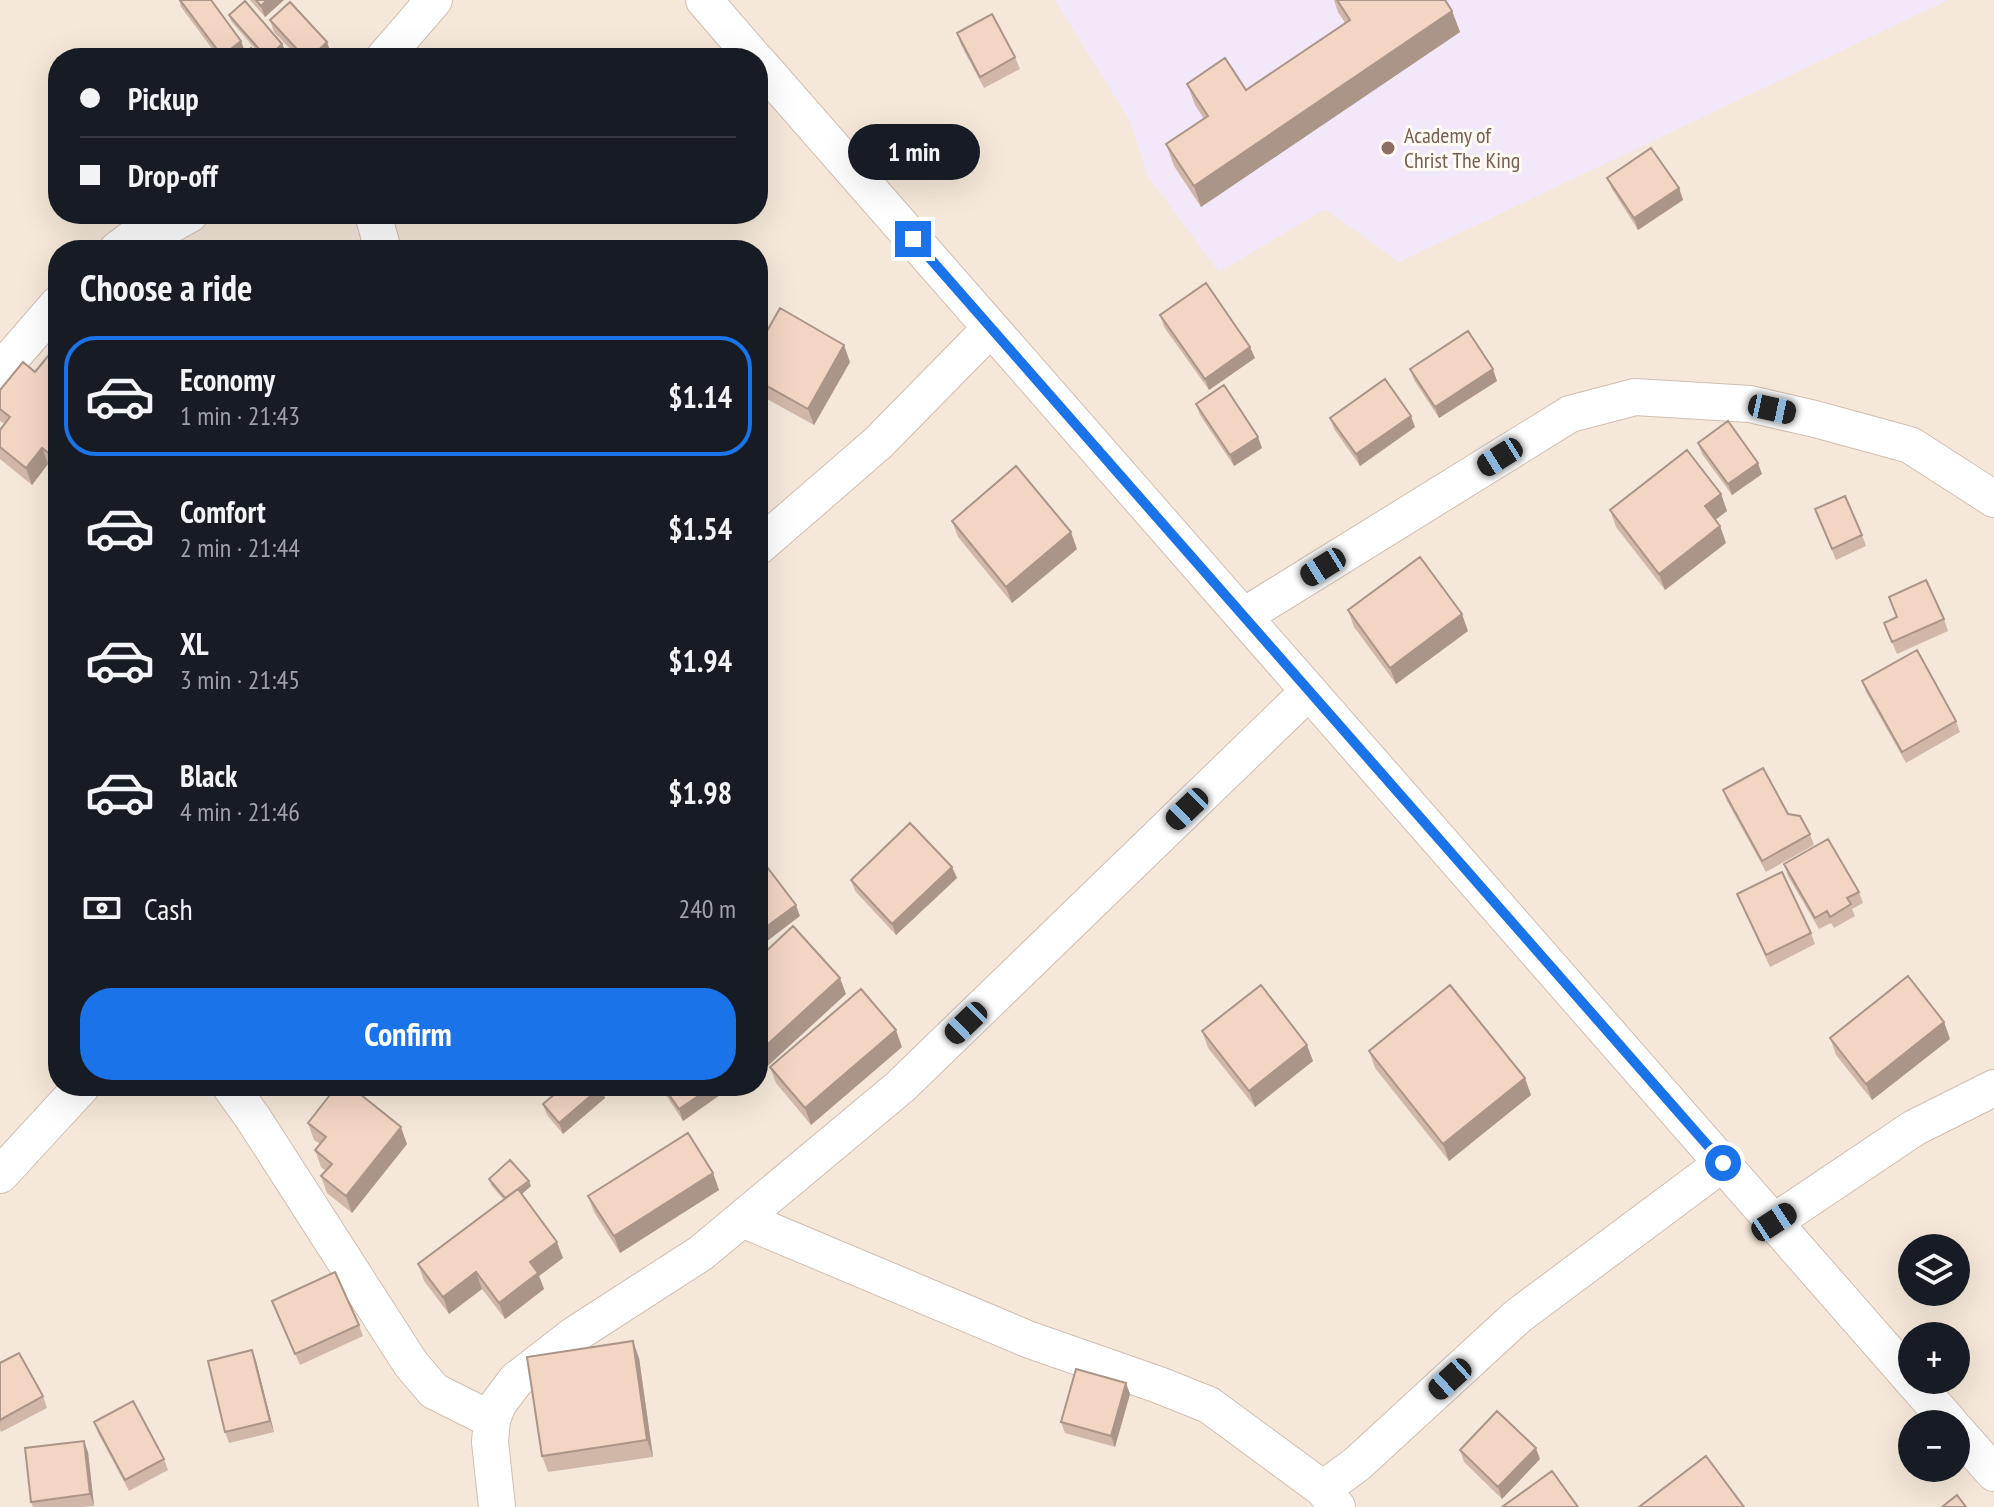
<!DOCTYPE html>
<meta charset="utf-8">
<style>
:root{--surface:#171b24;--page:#242831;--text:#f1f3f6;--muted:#9ea1a6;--line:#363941;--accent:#1a73e8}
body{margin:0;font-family:"PT Sans Narrow",sans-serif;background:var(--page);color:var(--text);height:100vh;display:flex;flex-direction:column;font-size:30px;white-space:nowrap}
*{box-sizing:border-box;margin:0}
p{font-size:26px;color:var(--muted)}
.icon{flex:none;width:44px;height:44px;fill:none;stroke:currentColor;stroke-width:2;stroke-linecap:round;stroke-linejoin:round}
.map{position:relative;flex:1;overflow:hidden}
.details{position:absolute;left:48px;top:240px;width:720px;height:856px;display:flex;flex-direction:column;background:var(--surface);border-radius:32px;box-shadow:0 8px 32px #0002}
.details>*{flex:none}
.guide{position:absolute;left:48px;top:48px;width:720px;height:176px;border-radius:32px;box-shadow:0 8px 32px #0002;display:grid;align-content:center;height:176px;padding:0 32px;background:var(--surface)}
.controls{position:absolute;left:1898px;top:1234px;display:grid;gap:16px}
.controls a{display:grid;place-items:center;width:72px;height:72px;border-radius:50%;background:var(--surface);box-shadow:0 8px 32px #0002;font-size:40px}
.end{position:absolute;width:36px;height:36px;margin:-18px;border:10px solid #1a73e8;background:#fff;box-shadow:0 0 0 4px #fff}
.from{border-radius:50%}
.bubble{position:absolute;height:56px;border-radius:28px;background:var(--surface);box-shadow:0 8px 32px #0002;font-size:26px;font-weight:700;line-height:56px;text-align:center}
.car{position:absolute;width:24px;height:48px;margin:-24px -12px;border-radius:10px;box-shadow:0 0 6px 2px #0007;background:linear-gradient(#222 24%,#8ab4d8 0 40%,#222 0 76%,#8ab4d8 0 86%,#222 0)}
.guide b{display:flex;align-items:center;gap:28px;height:76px;font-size:30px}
.guide b+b{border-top:2px solid var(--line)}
.guide i{width:20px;height:20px;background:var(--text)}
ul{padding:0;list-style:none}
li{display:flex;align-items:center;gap:24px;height:120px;margin:0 16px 12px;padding:0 16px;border:4px solid transparent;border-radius:32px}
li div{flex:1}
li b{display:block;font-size:30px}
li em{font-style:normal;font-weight:700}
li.current{border-color:var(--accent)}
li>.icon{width:72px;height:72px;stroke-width:1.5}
h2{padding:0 32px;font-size:36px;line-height:96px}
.pay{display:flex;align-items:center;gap:20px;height:88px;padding:0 32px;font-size:30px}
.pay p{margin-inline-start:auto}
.primary-button{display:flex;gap:16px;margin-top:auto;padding:16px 32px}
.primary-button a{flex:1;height:92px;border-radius:32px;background:var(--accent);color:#fff;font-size:32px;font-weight:700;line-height:92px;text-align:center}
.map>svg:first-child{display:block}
</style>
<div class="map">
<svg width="1994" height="1507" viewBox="0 0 1994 1507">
<rect width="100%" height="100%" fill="#fdf6ec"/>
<!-- residential -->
<path fill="#f5e8da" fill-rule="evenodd" d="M0,0H1994V1507H0ZM58,58H758V214H58ZM58,250H758V1086H58ZM1912,1248H1956V1292H1912ZM1912,1336H1956V1380H1912ZM1912,1424H1956V1468H1912Z"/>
<!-- education -->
<path fill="#f3e8fa" d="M1055,0H1948L1399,262L1325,209L1219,272L1147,175L1130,121Z"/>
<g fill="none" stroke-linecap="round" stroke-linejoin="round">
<!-- street casing -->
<g stroke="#d1beb0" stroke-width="38">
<path id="street" d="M704,0L754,58
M384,58L434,0
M758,62L1912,1380
M373,214L383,250
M117,250L138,234L172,224L190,214
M0,371L58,304
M758,547L878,443L991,328
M1244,616L1570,414L1635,397L1750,404L1815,419L1910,445L1994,499
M230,1086L253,1118L411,1364L434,1391L492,1420
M0,1175L82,1086
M742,1219L1030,1340L1159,1385L1209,1405L1323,1489L1337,1507
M1774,1222L1914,1128L1994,1088
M1912,1380L1951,1424
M1956,1430L1994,1473
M1323,1489L1357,1464L1518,1316L1723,1163
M497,1507L490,1442L492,1420L498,1404L516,1380L574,1335L701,1253L900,1087L1309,691"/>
</g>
<!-- street -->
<use href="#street" stroke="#fff" stroke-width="36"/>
</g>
<!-- wall -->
<path fill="#d1b7a8" d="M179,0H211L241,41L245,52L238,58H219L181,7Z
M250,0H284L265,17Z
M1334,0H1445L1452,11L1460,32L1201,207L1174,166L1166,144L1204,119L1195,105L1187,84L1246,90L1345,23L1338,12Z
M229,15L282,44L285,50L275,58H263L231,21Z
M270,20L327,42L331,54L326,58H299L274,32Z
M957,33L1015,57L1020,69L984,88L961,45Z
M1607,178L1679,188L1683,200L1638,230L1612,189Z
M1160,315L1255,358L1209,390L1164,327Z
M58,346V472L48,464L32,485L0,459V430L5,424L0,421V390L35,372Z
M758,347L850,362L814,425L758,394Z
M1410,369L1497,381L1439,418L1414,380Z
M1196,404L1258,437L1262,448L1234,466L1200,415Z
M1330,418L1415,427L1360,466L1334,429Z
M1698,443L1762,474L1732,495L1702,454Z
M1721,494L1727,511L1715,520L1720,526L1726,543L1665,590L1616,527L1610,510Z
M1815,509L1862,535L1866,546L1836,560Z
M952,521L1077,549L1012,603L958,537Z
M1889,597L1944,619L1948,631L1897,654L1884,623L1897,617Z
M1348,610L1468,631L1396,684L1354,627Z
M1862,681L1956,721L1960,732L1906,763L1866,692Z
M1723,790L1788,814L1810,834L1814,845L1766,872L1727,801Z
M1784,864L1859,892L1863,903L1852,909L1855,916L1834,928L1831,923L1819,929L1788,876Z
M952,867L957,878L896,935L855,891L851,880Z
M1737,894L1811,933L1815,944L1770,967Z
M1944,1022L1950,1039L1872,1100L1836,1055L1830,1038Z
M1202,1031L1313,1061L1255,1107L1208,1048Z
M902,1047L811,1125L776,1083L770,1067Z
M1369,1051L1531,1095L1449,1161L1375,1068Z
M562,1086H600L605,1098L563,1134L547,1115L543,1104L563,1087Z
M660,1086H717L720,1095L683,1121Z
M308,1123L407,1144L352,1213L327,1193L321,1176L326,1171L321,1167L315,1150L320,1144L314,1140Z
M713,1173L719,1190L620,1253L594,1212L588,1196Z
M489,1179L531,1186L522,1194L563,1258L539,1276L544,1289L505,1319L482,1289L449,1314L424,1281L418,1264L504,1200L491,1185Z
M272,1301L359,1325L363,1336L300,1365Z
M252,1350L256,1361L274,1432L229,1443L225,1432Z
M639,1358L653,1457L548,1472L542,1456Z
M0,1363L43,1396L47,1408L1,1432L0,1430Z
M1130,1394L1115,1447L1065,1433L1061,1422Z
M94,1422L164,1459L168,1470L129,1491L98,1433Z
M1460,1450L1540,1459L1502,1499L1464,1462Z
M88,1452L94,1506L82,1507H33L31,1502Z"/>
<!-- shaded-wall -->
<path fill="#aa9588" d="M267,0H284L265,17L261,6Z
M1452,11L1460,32L1201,207L1194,186Z
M241,41L245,52L238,58H222V56Z
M327,42L331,54L326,58H310Z
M282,44L285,50L275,58H267Z
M1679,188L1683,200L1638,230L1634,218Z
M844,345L850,362L814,425L808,409Z
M1250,347L1255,358L1209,390L1205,379Z
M1493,369L1497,381L1439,418L1435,407Z
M1411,416L1415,427L1360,466L1356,454Z
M1258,437L1262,448L1234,466L1230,455Z
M42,448L48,464L32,485L26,468Z
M1758,463L1762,474L1732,495L1728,484Z
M1721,494L1727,511L1711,523L1705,506Z
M1720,526L1726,543L1665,590L1659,574Z
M1071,532L1077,549L1012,603L1006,587Z
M1462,614L1468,631L1396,684L1390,668Z
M952,867L957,878L896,935L892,924Z
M796,905L800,916L758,948V933Z
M840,978L846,994L758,1075V1053Z
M1944,1022L1950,1039L1872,1100L1866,1084Z
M896,1030L902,1047L811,1125L805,1108Z
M1307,1045L1313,1061L1255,1107L1249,1091Z
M1525,1078L1531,1095L1449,1161L1443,1144Z
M296,1086H308L298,1092Z
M713,1086H717L720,1095L683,1121L679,1109Z
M601,1087L605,1098L563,1134L559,1123Z
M401,1127L407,1144L352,1213L346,1196Z
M713,1173L719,1190L620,1253L614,1236Z
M529,1181L531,1186L509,1205L507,1200Z
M557,1242L563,1258L539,1276L544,1289L505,1319L499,1303L530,1262Z
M476,1272L482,1289L449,1314L443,1297Z
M633,1341L639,1358L653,1457L647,1440Z
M252,1350L256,1361L274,1432L270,1421Z
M1126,1383L1130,1394L1115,1447L1111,1436Z
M84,1441L88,1452L94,1506L90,1494Z
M1536,1448L1540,1459L1502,1499L1498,1487Z"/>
<!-- building -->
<path fill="#f3d5c3" stroke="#aa9588" stroke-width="2" d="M180,0H211L241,41L222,56Z
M256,0H267L261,6Z
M1337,0H1445L1452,11L1194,186L1166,144L1208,116L1187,84L1225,58L1246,90L1350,20Z
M245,1L282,44L267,58L229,15Z
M290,2L327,42L310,58H305L270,20Z
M992,14L1015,57L980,77L957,33Z
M251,48L261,58H242Z
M1651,148L1679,188L1634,218L1607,178Z
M1206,283L1250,347L1205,379L1160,315Z
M780,308L844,345L808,409L758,381V347Z
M1468,331L1493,369L1435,407L1410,369Z
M57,345L58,346V460L42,448L26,468L0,447V430L10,417L0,409V390L23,362L35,372Z
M1385,379L1411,416L1356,454L1330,418Z
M1224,385L1258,437L1230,455L1196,404Z
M1728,421L1758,463L1728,484L1698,443Z
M1687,450L1721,494L1705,506L1720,526L1659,574L1610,510Z
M1016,466L1071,532L1006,587L952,521Z
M1845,496L1862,535L1832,549L1815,509Z
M1420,557L1462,614L1390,668L1348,610Z
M1926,580L1944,619L1892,642L1884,623L1897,617L1889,597Z
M1917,650L1956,721L1902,752L1862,681Z
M1763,768L1788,814L1800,816L1810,834L1762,861L1723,790Z
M910,823L952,867L892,924L851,880Z
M1828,839L1859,892L1847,898L1851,904L1830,917L1827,911L1815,918L1784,864Z
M761,859L796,905L758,933V862Z
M1782,872L1811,933L1766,955L1737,894Z
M793,926L840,978L758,1053V959Z
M1908,976L1944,1022L1866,1084L1830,1038Z
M1261,985L1307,1045L1249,1091L1202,1031Z
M1450,985L1525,1078L1443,1144L1369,1051Z
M861,989L896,1030L805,1108L770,1067Z
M337,1086H350L401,1127L346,1196L321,1176L332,1164L315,1150L326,1137L308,1123Z
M564,1086H600L601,1087L559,1123L543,1104Z
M663,1086H713L679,1109Z
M688,1133L713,1173L614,1236L588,1196Z
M510,1160L529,1181L505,1198L489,1179Z
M518,1189L557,1242L530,1262L538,1273L499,1303L476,1272L443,1297L418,1264Z
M335,1272L359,1325L295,1354L272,1301Z
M633,1341L647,1440L542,1456L527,1357Z
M252,1350L270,1421L225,1432L208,1361Z
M19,1353L43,1396L0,1420V1363Z
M1076,1369L1126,1383L1111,1436L1061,1422Z
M133,1401L164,1459L125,1480L94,1422Z
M1497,1411L1536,1448L1498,1487L1460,1450Z
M84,1441L90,1494L31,1502L25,1448Z
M1706,1456L1744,1507H1639Z
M1552,1471L1578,1507H1502Z
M1957,1495L1966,1507H1942Z"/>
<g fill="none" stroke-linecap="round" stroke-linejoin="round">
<!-- route -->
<path stroke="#1a73e8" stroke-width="10" d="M913,239L1723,1163"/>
</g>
<!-- markers -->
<circle fill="#8d6e63" stroke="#fffaf3" stroke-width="3" cx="1388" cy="148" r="8"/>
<g text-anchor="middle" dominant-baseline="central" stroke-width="6" stroke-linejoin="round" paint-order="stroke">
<!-- education labels -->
<g font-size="22" fill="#785e54" stroke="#fffaf3" text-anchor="start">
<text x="1404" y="135">Academy of<tspan x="1404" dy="25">Christ The King</tspan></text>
</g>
</g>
</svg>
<div class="controls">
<a><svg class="icon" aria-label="layers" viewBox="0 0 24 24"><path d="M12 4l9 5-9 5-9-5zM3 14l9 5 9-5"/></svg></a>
<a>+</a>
<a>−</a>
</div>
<i class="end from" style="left:1723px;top:1163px"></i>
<i class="end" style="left:913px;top:239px"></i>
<div class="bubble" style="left:848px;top:124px;width:132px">1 min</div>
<i class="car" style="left:1772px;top:409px;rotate:102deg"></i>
<i class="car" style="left:1500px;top:457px;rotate:238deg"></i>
<i class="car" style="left:1323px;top:567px;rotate:238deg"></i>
<i class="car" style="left:1187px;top:809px;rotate:226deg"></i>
<i class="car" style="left:966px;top:1023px;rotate:226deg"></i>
<i class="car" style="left:1774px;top:1222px;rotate:57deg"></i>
<i class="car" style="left:1450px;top:1379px;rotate:228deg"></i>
<div class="guide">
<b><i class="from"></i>Pickup</b>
<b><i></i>Drop-off</b>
</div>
<section class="details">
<h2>Choose a ride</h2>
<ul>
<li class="current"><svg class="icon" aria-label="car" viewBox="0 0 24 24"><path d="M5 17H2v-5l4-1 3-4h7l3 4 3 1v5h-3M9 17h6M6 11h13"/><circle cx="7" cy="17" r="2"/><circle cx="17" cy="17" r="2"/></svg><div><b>Economy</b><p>1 min · 21:43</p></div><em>$1.14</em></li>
<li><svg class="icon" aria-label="car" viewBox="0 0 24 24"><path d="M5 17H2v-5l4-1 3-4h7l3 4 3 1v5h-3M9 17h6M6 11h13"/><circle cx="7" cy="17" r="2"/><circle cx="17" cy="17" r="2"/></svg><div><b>Comfort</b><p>2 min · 21:44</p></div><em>$1.54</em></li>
<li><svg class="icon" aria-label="car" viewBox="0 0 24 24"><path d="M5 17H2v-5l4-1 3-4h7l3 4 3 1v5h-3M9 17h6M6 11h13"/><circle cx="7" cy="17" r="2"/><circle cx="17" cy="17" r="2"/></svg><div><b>XL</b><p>3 min · 21:45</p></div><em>$1.94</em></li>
<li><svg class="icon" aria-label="car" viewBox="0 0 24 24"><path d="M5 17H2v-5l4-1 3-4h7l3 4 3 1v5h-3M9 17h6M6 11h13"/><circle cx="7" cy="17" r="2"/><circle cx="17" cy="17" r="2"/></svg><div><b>Black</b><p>4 min · 21:46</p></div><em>$1.98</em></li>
</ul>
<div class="pay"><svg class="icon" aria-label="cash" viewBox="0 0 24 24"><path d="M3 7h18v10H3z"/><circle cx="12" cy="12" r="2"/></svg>Cash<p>240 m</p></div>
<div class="primary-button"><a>Confirm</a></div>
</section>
</div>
